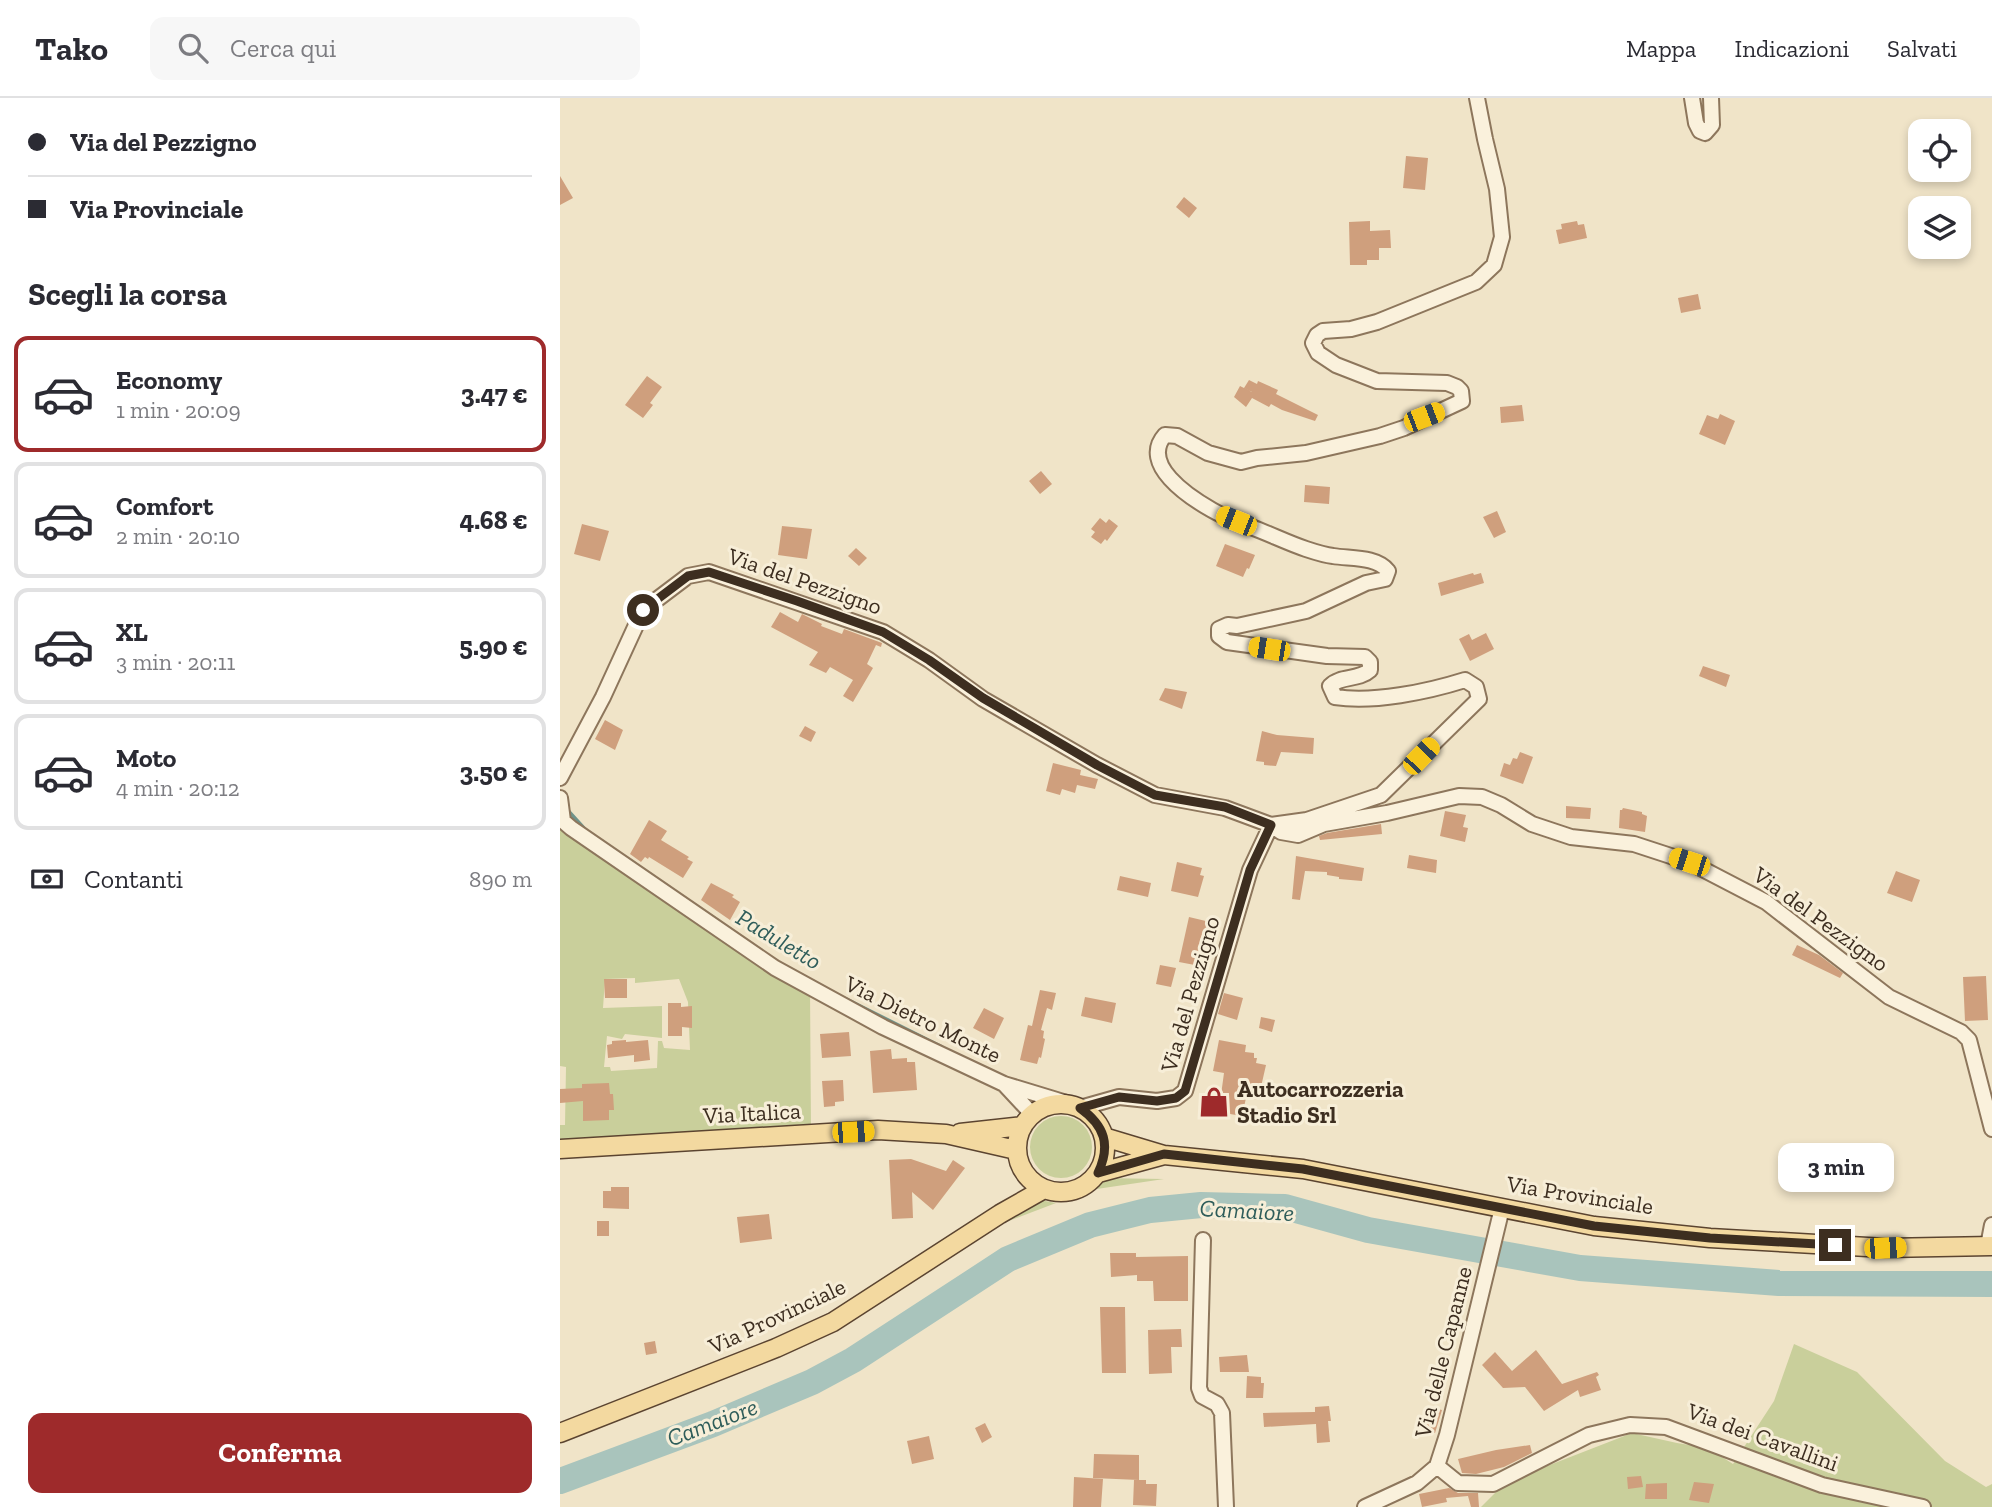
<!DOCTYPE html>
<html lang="it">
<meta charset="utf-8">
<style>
:root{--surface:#fff;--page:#f7f7f7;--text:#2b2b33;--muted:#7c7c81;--line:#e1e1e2;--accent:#9e2a2b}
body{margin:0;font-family:"Zilla Slab",serif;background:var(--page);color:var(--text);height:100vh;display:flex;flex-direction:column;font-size:26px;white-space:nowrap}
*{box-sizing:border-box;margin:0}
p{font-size:23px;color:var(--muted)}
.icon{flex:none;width:38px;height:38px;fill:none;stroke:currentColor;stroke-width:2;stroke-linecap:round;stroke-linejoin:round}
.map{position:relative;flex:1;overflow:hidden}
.drawer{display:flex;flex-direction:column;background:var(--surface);width:560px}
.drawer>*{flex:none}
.guide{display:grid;align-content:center;height:154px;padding:0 28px;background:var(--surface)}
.tools{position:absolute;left:1348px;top:21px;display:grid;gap:14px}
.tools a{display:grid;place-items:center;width:63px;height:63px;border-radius:14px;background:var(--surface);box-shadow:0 4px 10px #0003;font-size:35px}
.end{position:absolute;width:32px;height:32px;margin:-16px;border:9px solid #3d2e20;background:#fff;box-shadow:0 0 0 4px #fff}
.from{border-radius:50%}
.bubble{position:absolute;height:49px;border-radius:14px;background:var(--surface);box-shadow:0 4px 10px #0003;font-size:23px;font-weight:700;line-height:49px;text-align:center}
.car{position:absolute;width:21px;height:42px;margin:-21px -10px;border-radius:9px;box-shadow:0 0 5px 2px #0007;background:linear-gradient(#f5c518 24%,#345 0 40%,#f5c518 0 76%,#345 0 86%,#f5c518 0)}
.guide b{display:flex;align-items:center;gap:24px;height:66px;font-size:26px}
.guide b+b{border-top:2px solid var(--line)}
.guide i{width:18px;height:18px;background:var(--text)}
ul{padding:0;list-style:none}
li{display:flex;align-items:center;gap:21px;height:116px;margin:0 14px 10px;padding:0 14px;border:4px solid var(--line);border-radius:14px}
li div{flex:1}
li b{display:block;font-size:26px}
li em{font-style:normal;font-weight:700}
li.current{border-color:var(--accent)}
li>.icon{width:63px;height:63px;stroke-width:1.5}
h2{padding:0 28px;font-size:32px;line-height:84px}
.pay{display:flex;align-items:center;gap:18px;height:77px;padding:0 28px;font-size:26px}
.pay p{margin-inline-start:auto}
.button{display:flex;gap:14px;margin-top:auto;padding:14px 28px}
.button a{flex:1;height:80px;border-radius:14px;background:var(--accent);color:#fff;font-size:28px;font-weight:700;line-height:80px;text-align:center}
header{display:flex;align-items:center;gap:42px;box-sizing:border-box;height:98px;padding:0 35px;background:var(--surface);border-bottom:2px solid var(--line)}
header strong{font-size:33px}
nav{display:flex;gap:38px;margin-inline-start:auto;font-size:24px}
.search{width:490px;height:63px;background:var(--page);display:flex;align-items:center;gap:18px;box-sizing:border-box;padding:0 24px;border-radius:14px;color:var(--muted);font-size:26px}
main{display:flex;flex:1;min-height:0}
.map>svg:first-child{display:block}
</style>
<header>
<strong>Tako</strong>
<div class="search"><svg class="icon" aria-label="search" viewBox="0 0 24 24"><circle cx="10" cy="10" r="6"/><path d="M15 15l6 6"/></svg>Cerca qui</div>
<nav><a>Mappa</a><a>Indicazioni</a><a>Salvati</a></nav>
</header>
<main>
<section class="drawer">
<div class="guide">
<b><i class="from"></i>Via del Pezzigno</b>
<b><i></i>Via Provinciale</b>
</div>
<h2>Scegli la corsa</h2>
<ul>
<li class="current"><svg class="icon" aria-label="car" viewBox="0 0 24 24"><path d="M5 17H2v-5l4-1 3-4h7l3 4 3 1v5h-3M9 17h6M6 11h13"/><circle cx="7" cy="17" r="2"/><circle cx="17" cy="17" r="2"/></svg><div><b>Economy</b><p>1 min · 20:09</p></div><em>3.47 €</em></li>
<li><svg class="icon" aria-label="car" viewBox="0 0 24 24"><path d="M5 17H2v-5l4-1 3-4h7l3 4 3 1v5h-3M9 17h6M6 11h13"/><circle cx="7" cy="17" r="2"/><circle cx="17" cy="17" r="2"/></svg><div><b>Comfort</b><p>2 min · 20:10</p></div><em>4.68 €</em></li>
<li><svg class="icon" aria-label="car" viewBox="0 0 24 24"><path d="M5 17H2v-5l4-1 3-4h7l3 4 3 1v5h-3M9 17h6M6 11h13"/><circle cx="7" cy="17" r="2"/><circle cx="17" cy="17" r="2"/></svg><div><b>XL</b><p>3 min · 20:11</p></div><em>5.90 €</em></li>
<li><svg class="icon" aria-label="car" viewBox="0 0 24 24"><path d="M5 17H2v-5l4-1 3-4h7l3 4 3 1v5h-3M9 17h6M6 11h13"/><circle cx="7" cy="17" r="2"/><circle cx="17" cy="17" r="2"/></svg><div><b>Moto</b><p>4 min · 20:12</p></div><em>3.50 €</em></li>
</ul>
<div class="pay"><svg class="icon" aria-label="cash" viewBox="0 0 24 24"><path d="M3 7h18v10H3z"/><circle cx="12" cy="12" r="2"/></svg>Contanti<p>890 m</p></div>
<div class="button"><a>Conferma</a></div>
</section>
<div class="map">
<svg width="1432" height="1409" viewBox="0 0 1432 1409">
<rect width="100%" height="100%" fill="#f0e4c8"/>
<!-- green -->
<path fill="#c9cf9b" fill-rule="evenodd" d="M0,729L250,889L251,1032L0,1049V1027H5L6,969L0,968ZM75,880V885L119,881L128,904L130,952L104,950L102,943H98L97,970L51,973L50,969H44L47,938L62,941L65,936L102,940V908L43,910L45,881Z
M470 1049a31 31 0 1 1 62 0a31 31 0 1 1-62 0Z
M541,1080L604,1081L530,1092Z
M480,1102L496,1105L438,1127Z
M1234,1246L1297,1274L1385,1363L1426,1389L1432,1386V1409H921L946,1384L1072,1335L1117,1345L1148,1350L1173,1366L1214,1303Z"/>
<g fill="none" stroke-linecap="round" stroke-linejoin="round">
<!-- stream -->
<path stroke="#6f938a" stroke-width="4.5" d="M6,711L26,733
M285,901L381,949"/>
<!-- river -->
<path stroke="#a9c4bc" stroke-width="26" d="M0,1383L153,1326L252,1284L293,1262L448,1161L530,1127L590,1112L641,1107L725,1109L808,1132L1020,1170L1219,1185L1432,1186"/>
</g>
<!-- building -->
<path fill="#cf9f7d" d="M846,58L868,60L865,92L843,90Z
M0,78L13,100L0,107Z
M624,99L637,110L629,120L616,109Z
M810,123V133L830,132L831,150H819V162H807V167H790L789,124Z
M1017,123L1018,127L1024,126L1027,140L999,146L996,132L1002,131L1001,126Z
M1138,196L1141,211L1121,215L1118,200Z
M87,278L102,289L90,305L93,307L83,320L65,307Z
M689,282L697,286L698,283L718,292L716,296L758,317L755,323L722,312L711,306L709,309L692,300L686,309L674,299L680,288L692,294L684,290Z
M962,307L964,323L941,325L940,309Z
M1160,316L1175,323L1165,347L1139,336L1147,317L1158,321Z
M481,373L492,386L480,396L469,383Z
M745,387L770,389L769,406L744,404Z
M937,413L946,434L934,440L923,419Z
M540,420L546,425L549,421L558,428L547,443L545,441L541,446L531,439L535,434L531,431Z
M22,426L49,433L40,463L14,456Z
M222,428L252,431L247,461L218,457Z
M665,446L695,457L689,471L687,470L683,479L656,468Z
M296,450L307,460L299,468L288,458Z
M913,475L914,477L921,475L924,485L881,498L878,485Z
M220,514L238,524L242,516L262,526L261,528L282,536L284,531L322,545L321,549L316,547L307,566L313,570L293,604L283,598L293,582L270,569L266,575L249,567L258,554L211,529Z
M926,535L934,551L910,563L899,541L909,536L912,542Z
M1143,568L1170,577L1166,589L1139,578Z
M605,590L627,594L622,611L599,602Z
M45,622L63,632L55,652L35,641Z
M245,628L256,634L251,644L239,638Z
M702,633L717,637L754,640L753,656L721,654L716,668L704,667V664L696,663Z
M960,654L973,659L963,686L940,678L944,665L950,667L953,660L957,661Z
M493,665L521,672L520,677L538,681L535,691L517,687L515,695L502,691L500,697L486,693Z
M1006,708L1031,710L1030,721L1006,720Z
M1063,710L1082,714V716L1087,718L1085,734L1059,730L1060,712H1062Z
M885,713L906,717L903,729L908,730L905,744L880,738Z
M89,722L107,733L101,742L129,759L127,761L133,764L123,780L89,759L88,761L85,759L81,764L70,756Z
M821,726L822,736L760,742L759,738L767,735Z
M849,757L877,762L876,775L847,770Z
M736,758L804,770L802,783L779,781V779L767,777V774L745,773L740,802L732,801Z
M617,764L642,770L640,777L644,778L638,799L611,793Z
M1336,773L1360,782L1352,804L1327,795Z
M560,778L591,785L588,799L557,792Z
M151,785L174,797L172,799L180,804L170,822L141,802Z
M629,819L650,824L640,868L619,864Z
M1237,847L1259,857L1283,875L1280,880L1232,857Z
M600,867L616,870L611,889L596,886Z
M1426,878L1428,922L1405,923L1403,879Z
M44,881H67V900H45Z
M480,892L496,895L492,912L487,910L481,932L484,933L483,940L485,941L481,960L479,959L477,966L460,962L468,927L472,928Z
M664,895L683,900L677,922L658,916Z
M525,899L556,905L552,925L521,918Z
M108,905H121V909L132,908V930L122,929V938H108Z
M424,910L444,920L434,941L413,930Z
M701,919L715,922L712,934L699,930Z
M289,934L291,958L262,960L260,936Z
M66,942V944L88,942L90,962L74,964V957L48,960L47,947L52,946V943Z
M659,942L686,947L685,954L694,955V960H697L696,965L706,967L698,1002L686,1000L682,1018L646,1012L649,995L661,997L664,975L653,973Z
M331,951L332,961L347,960V964H355L357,992L313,995L310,953Z
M283,982L284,1003L275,1004V1008L264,1009L262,983Z
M49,985L50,996H53L54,1012H49V1022L23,1023V1003L0,1005V991L22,990V986Z
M351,1061L386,1073L393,1062L405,1070L373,1112L352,1094L353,1120L332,1121L329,1062Z
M51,1089H69V1111L43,1110V1093H51Z
M209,1116L212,1141L180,1145L177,1119Z
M37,1123H49V1138H37Z
M550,1155H576V1159L628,1158V1203H594L593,1183H577V1177L551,1179Z
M540,1209H565L566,1275H542Z
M621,1231L622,1249H611L612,1275L589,1276L588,1232Z
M95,1243L97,1255L86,1257L84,1245Z
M976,1252L1002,1286L1037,1274L1039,1277L1036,1279L1041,1292L1020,1299L1018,1292L984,1313L965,1289L943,1290L922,1267L935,1254L952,1273Z
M687,1257L689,1274H660L659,1259Z
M687,1278L701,1279V1285H704L703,1300H686Z
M769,1308L771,1323H768L770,1344L757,1345L756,1326L704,1329L703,1315L755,1314V1309Z
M870,1309L882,1312L875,1335L863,1331Z
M425,1325L432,1339L422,1345L415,1330Z
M369,1338L374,1361L352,1366L347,1343Z
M970,1347L972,1355L944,1369L916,1376L902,1375L898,1361L936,1352Z
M534,1356L579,1357V1382L533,1380Z
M1081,1378L1083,1389L1068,1391L1067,1379Z
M514,1379L543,1381L541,1409H513Z
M574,1382H586V1386H597L596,1408L573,1407Z
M1134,1384L1154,1386L1149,1405L1129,1402Z
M1107,1385V1401H1085L1086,1386Z
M889,1390L898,1395H918L919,1409H911L908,1398L886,1400L887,1404L862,1409L859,1396Z"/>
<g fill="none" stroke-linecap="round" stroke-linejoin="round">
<!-- minor casing -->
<g stroke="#8d765c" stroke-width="18">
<path id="minor" d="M1132,0L1136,25L1140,33L1145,35L1152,27L1151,0
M0,680L43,599L83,512L128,478L149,474L323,534L369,562L423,601L537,667L595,697L665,710L711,727L721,734L738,737L764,726L827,715L899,698L922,699L941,707L972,726L1011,739L1074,746L1129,764L1206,804L1329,899L1401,934L1409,942L1432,1031
M0,700L3,723L11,730L215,870L323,929L444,986L510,1006
M711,727L747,722L821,697L919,601L916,589L905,582C867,594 813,605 775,599L770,588C781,577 798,583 810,572V564L805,559L767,558L667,544L659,538V531L668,527L677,528L746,513L806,485L825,481L828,473C816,458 790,461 773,458C764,457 755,454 746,451C728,445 710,436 691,429C678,424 664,419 652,412C629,399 579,366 605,337L617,338L648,355L681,364L697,360L746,355L820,338L844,330L902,303L901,293L897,289L887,285L817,283L776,267L758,255L753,245L757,237L763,233L791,231L817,224L916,184L934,167L942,139L937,91L925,41L917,0
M445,987L472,1016
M520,1010L559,999L597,1003L616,1000L625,993L690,772L711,727
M643,1142L639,1290L642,1298L657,1306L662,1315L666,1409
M1428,1148L1432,1127
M877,1368L898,1385L933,1386L1029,1337L1070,1327L1106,1329L1262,1387L1363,1409
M805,1409L857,1385L877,1368L887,1337L942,1110"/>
</g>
<!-- major casing -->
<g stroke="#5b4430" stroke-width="21">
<path id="major" d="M457 1050a44 44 0 1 1 88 0a44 44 0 1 1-88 0Z
M400,1035L462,1028
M544,1039L604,1057L743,1071L1034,1128L1150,1140L1325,1150L1432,1148
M0,1051L318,1032L386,1036L456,1052
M538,1075L604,1057
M0,1335L216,1250L273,1224L440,1116L484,1091"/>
</g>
<!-- minor -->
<use href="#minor" stroke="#faf1dc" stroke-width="14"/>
<!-- major -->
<use href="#major" stroke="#f3d9a0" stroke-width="18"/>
</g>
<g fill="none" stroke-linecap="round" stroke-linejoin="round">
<!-- route -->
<path stroke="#3d2e20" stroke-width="9" d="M83,512L128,478L149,474L237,503L323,534L369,562L423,600L537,667L595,697L665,709L711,727L690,772L625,993L616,1000L597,1003L559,999L520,1010C545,1028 551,1047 538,1075L604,1056L743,1071L1034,1128L1150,1140L1275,1147"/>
</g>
<!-- icons -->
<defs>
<g id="shop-bare" transform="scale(2.415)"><path d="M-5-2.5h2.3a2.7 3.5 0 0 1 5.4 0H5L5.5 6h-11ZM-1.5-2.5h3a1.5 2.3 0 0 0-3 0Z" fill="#9e2a2b" stroke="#f7eed8" stroke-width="2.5" paint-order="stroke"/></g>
</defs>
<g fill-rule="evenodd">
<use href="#shop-bare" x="654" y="1004"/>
</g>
<g text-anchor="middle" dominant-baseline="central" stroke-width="6" stroke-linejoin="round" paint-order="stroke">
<!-- street labels -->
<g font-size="23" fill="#3d2e20" stroke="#f7eed8">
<text transform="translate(245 483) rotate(19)">Via del Pezzigno</text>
<text transform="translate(1261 821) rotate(36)">Via del Pezzigno</text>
<text transform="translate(630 896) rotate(-74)">Via del Pezzigno</text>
<text transform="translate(363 921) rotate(26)">Via Dietro Monte</text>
<text transform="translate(192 1015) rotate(-3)">Via Italica</text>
<text transform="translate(1020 1097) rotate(9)">Via Provinciale</text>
<text transform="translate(217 1218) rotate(-25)">Via Provinciale</text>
<text transform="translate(883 1254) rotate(-76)">Via delle Capanne</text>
<text transform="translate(1203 1339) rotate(20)">Via dei Cavallini</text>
</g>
<!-- poi labels -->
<g font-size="23" font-weight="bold" fill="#3d2e20" stroke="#f7eed8" text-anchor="start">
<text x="677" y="991">Autocarrozzeria<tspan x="677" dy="26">Stadio Srl</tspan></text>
</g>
<!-- water labels -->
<g font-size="24" font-style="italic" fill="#2f5d5a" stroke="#f7eed8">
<text transform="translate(219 841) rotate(31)">Paduletto</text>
<text transform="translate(687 1112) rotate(3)">Camaiore</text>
<text transform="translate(152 1324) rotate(-21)">Camaiore</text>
</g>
</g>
</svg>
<div class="tools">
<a><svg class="icon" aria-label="locate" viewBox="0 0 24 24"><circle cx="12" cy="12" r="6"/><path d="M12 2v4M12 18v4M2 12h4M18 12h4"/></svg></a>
<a><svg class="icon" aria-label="layers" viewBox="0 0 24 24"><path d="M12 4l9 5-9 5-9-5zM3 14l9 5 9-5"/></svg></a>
</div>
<i class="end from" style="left:83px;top:512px"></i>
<i class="end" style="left:1275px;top:1147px"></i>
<div class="bubble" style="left:1218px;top:1045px;width:116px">3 min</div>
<i class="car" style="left:864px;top:319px;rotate:69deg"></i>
<i class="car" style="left:676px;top:423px;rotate:292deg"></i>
<i class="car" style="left:709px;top:551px;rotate:279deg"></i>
<i class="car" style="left:861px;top:658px;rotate:44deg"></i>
<i class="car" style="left:1129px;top:764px;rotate:288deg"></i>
<i class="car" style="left:293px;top:1034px;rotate:87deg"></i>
<i class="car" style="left:1325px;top:1150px;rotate:88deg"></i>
</div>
</main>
